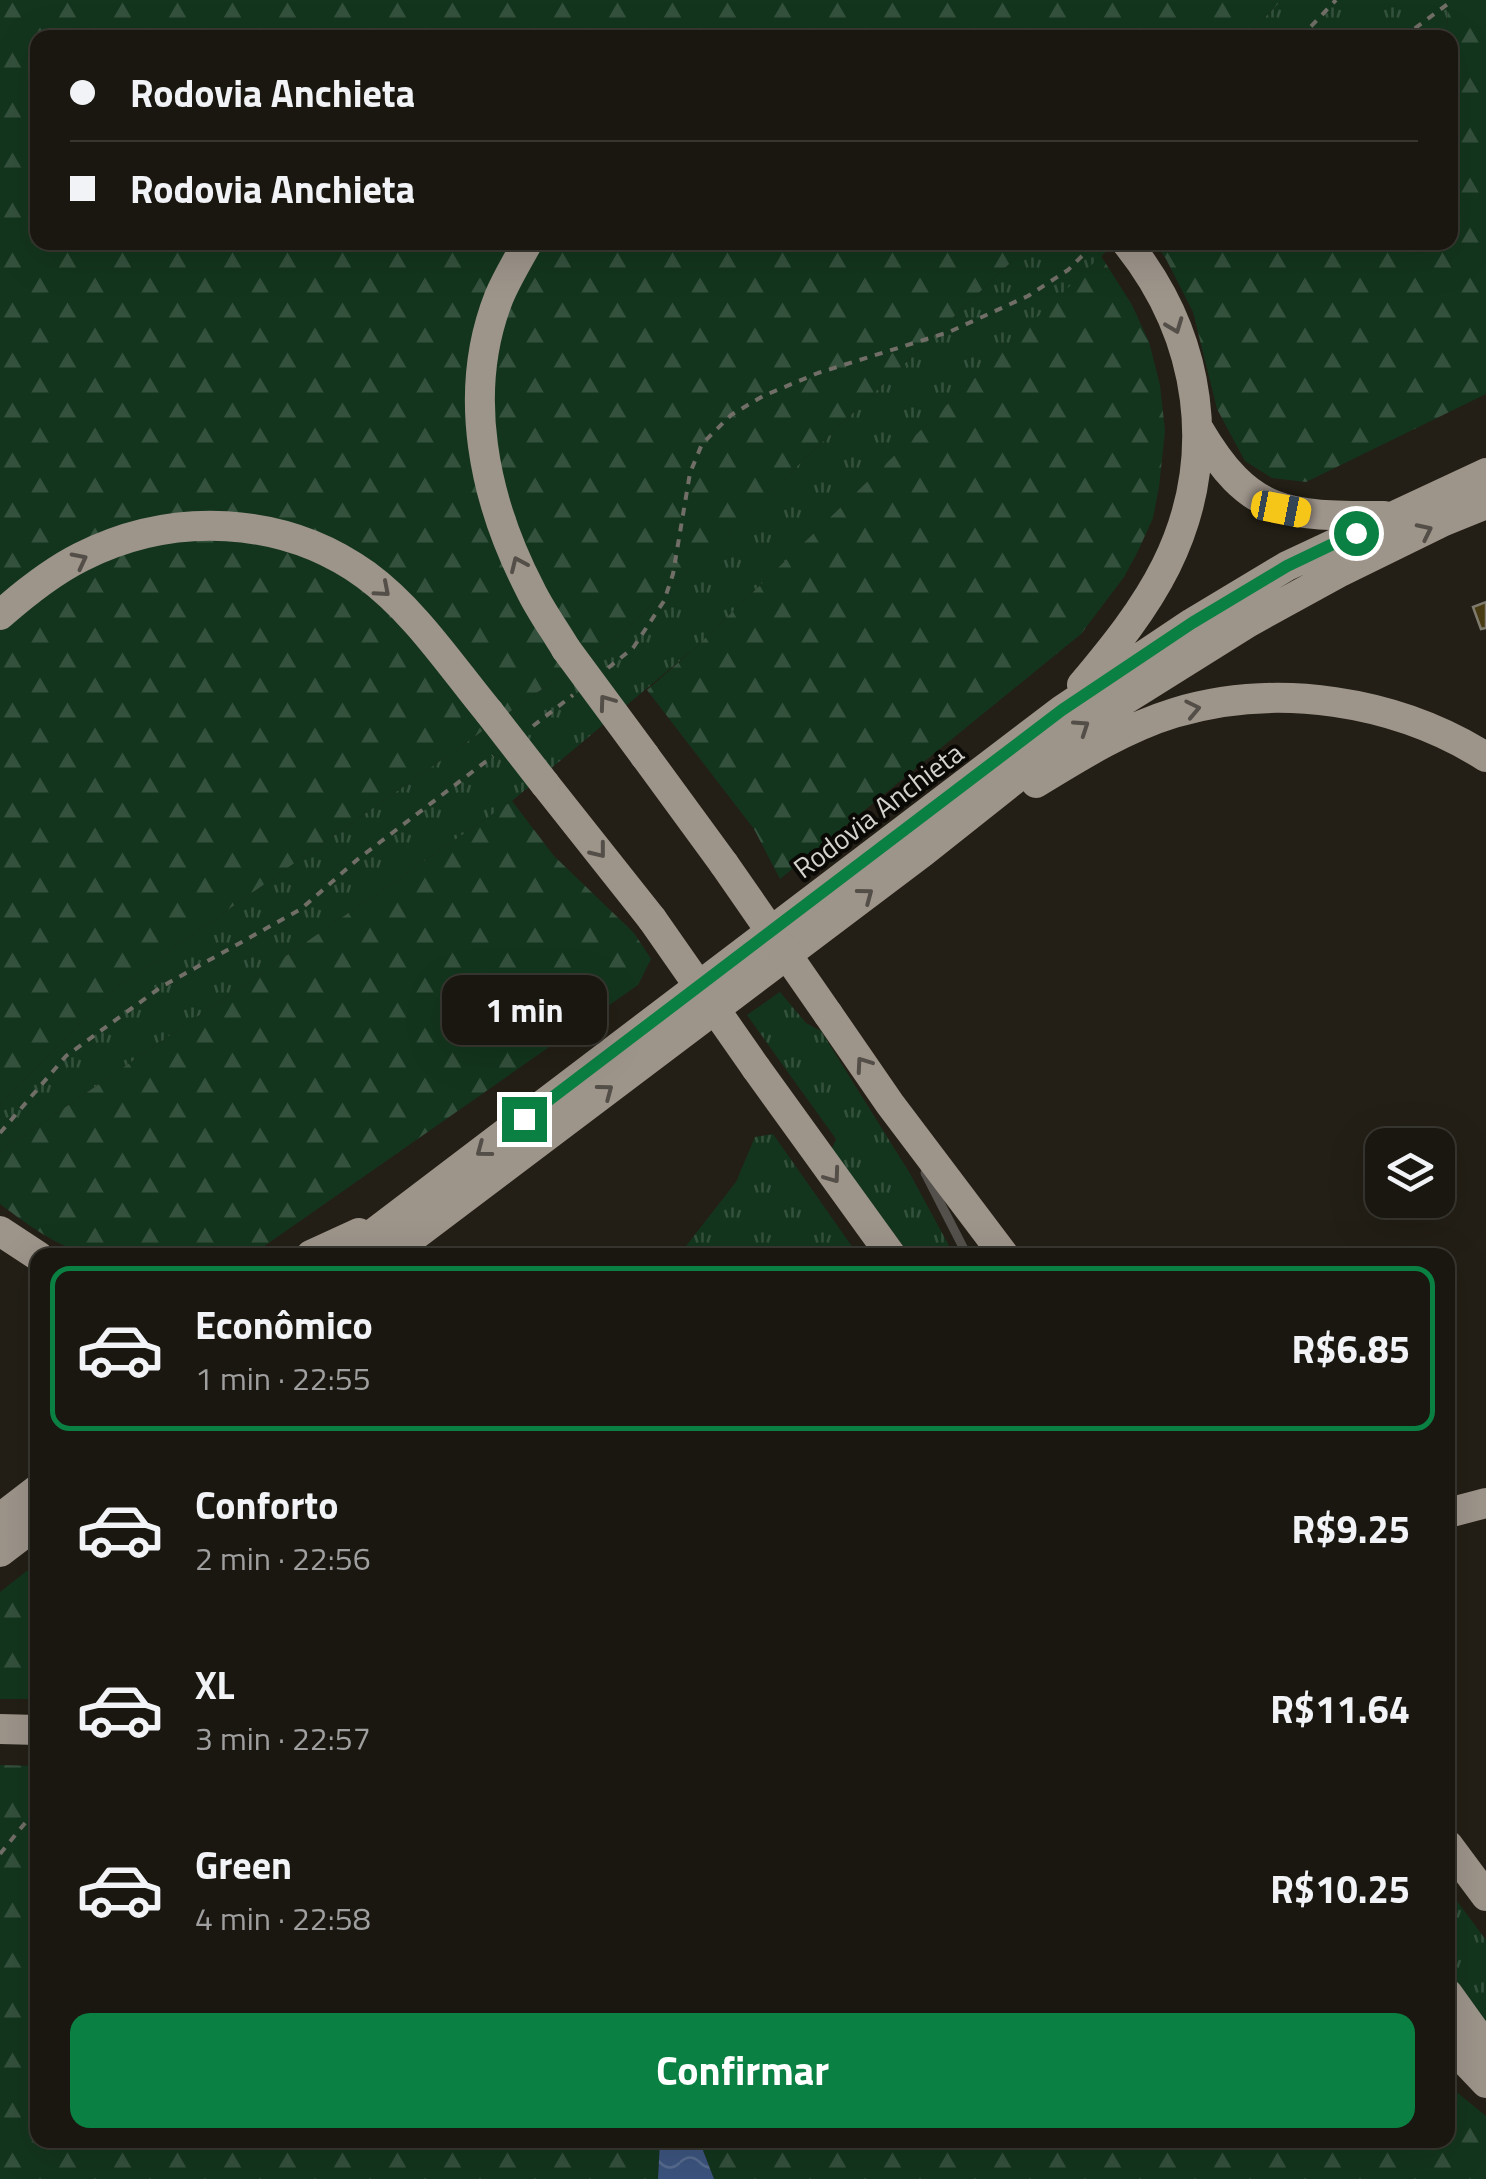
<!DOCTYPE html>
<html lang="pt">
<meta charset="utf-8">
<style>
:root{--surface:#1a1710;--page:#27241e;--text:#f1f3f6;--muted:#9f9f9f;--line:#383630;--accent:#0b8043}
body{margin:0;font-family:"Titillium Web",sans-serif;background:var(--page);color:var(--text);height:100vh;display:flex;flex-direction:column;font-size:38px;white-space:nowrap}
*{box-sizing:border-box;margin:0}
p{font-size:32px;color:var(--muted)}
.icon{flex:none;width:55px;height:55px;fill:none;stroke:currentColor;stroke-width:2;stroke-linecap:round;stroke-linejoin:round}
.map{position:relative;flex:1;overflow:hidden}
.sheet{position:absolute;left:30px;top:1248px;width:1425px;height:900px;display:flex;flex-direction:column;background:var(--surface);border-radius:20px;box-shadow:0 10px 40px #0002,0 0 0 2px var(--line)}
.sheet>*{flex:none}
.hud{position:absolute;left:30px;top:30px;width:1428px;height:220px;border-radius:20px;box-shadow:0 10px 40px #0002,0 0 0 2px var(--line);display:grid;align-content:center;height:220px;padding:0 40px;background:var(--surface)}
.controls{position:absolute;left:1365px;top:1128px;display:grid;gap:20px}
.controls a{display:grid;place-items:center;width:90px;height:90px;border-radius:20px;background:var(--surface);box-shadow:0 10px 40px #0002,0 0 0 2px var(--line);font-size:50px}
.end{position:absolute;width:45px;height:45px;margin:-22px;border:12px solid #0b8043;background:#fff;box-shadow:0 0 0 5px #fff}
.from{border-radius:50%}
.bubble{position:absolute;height:70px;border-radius:20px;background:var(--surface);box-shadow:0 10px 40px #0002,0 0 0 2px var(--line);font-size:32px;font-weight:700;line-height:70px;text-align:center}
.car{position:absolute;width:30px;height:60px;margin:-30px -15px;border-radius:12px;box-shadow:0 0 8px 2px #0007;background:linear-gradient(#f5c518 24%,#345 0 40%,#f5c518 0 76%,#345 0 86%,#f5c518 0)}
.hud b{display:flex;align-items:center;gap:35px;height:95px;font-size:38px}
.hud b+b{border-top:2px solid var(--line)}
.hud i{width:25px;height:25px;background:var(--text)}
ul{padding:18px 0 0;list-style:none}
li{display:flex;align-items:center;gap:30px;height:165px;margin:0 20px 15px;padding:0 20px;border:5px solid transparent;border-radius:20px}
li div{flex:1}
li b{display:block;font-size:38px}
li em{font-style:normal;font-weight:700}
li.current{border-color:var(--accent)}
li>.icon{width:90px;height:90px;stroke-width:1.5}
.action{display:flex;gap:20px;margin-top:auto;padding:20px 40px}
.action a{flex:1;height:115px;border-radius:20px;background:var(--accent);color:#fff;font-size:40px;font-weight:700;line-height:115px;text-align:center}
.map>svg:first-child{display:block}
</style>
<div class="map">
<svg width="1486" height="2179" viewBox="0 0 1486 2179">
<defs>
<pattern id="grass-tufts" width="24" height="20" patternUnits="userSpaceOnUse" patternTransform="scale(2.5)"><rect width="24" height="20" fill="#13351d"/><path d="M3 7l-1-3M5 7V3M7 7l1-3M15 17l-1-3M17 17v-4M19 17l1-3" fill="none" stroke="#34513d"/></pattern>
<pattern id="forest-firs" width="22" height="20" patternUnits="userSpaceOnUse" patternTransform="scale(2.5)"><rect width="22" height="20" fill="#13351d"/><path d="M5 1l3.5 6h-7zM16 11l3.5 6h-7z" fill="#34513d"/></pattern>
<pattern id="water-waves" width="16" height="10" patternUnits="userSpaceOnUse" patternTransform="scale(2.5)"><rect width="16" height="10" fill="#3c547e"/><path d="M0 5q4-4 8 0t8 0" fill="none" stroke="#576c8f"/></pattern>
</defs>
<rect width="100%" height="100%" fill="#231f16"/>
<!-- grass -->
<path fill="url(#grass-tufts)" d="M1282,0H1448L1447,35L1443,37L1244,38Z
M1031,243H1115L695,648L512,801L0,1152V1105L108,994L622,633Z
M780,992L806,1023L821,1031L909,1172L954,1255H910L831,1151L836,1139L747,1015Z
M773,1134L858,1255H679L736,1182L755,1137Z
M1448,1889L1486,1940V2032L1448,1980Z"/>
<!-- forest -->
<path fill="url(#forest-firs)" d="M0,0H1282L1244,38H38V242L1031,243L622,633L108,994L0,1105Z
M1448,0H1486V394L1306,482L1272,478L1245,461L1217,409L1193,312L1166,259L1155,243L1450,242V38L1443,37L1447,35Z
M1101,256L1132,305L1149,342L1160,385L1165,431L1159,487L1153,518L1138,551L1124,577L1081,634L780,879L754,829L647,690L695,648Z
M512,801L554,856L634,933L651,959L638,985L260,1249L245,1255H90C56,1246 28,1225 0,1204V1152Z
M37,1563V1699H0V1592Z
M0,1765L37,1766L38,2140H660L658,2179H0Z
M1448,2085L1486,2116V2179H714L699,2140H1448Z"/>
<!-- water -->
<path fill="url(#water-waves)" d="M660,2140H699L714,2179H658Z"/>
<!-- building -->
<path fill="#493b11" stroke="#7e7a6e" stroke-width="2.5" d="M1486,602V628L1481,629L1473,607Z"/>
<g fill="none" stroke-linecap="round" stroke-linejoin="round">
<!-- path -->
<path stroke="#716e67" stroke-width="4" stroke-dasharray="8 8" stroke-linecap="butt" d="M1300,38L1336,0
M1402,38L1453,0
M608,668L633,648L664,601L673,574L690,473L702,444L731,415L763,396L818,373L949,332L1028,296L1068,270L1096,242
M533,726L573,695
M0,1133L66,1056L161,987L301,909L358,859L493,756
M0,1854L38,1807"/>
<!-- service -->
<path stroke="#54504c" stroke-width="9" d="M925,1173L967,1255"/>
<!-- motorway -->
<path stroke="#9d948a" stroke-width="30" d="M528,242C518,260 507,278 499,297C461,393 484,500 530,589C540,610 554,629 566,649
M1198,428C1250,517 1288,516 1384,516
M0,615C25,593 51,572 81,557C172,511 283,515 366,575C415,611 451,666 489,712
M1082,685C1113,648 1144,610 1166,566C1220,457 1202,336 1126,242
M645,756L724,864
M1036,783C1080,756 1125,728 1174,713C1276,682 1396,700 1486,757
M545,784L652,919
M828,1014L890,1104L1004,1255
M756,1068L891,1255
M0,1231L38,1256
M311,1255L359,1233
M345,1255L1062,710L1192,623L1287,566L1486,473
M389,1255L923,852L1078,729L1249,622L1338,573L1444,521L1486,504
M1448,1513L1486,1503
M0,1518L38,1489
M0,1552L38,1523
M0,1729L38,1730
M1448,1845L1486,1896
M1448,1994L1486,2047
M1448,2043L1486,2083"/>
<!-- motorway-bridge -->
<path stroke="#9d948a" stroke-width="30" d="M566,649L645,756
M489,712L545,784
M724,864L828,1014
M652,919L756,1068"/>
</g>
<!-- one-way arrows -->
<defs><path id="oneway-chevron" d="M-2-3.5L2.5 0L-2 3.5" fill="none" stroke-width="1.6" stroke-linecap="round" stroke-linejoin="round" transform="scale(2.5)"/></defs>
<g stroke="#544e48">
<use href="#oneway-chevron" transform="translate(1175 326) rotate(69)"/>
<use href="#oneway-chevron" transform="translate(1425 531) rotate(-26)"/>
<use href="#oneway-chevron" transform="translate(80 560) rotate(-27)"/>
<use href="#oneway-chevron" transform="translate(518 564) rotate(-114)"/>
<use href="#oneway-chevron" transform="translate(383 590) rotate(41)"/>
<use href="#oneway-chevron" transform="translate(606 702) rotate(-126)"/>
<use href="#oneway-chevron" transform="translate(1193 709) rotate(-12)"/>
<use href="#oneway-chevron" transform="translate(1082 727) rotate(-34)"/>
<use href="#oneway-chevron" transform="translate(599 851) rotate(52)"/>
<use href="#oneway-chevron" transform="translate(866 895) rotate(-37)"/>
<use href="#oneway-chevron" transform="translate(863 1064) rotate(-125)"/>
<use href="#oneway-chevron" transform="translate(606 1091) rotate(-37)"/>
<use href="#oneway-chevron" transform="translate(483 1150) rotate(143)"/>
<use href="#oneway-chevron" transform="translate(833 1176) rotate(54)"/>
</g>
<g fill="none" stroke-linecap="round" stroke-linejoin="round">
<!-- route -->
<path stroke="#0b8043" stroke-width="12" d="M524,1119L1062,710L1192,623L1287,566L1356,533"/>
</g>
<g text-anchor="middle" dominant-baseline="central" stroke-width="8" stroke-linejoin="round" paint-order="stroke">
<!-- street labels -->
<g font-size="28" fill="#d4d2cc" stroke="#0b0906">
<text transform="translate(878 810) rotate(-37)">Rodovia Anchieta</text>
</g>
</g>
</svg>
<div class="controls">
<a><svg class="icon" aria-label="layers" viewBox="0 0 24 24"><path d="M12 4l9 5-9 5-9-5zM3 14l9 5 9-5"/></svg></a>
</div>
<i class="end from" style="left:1356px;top:533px"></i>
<i class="end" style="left:524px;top:1119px"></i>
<div class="bubble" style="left:442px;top:975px;width:165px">1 min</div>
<i class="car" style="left:1281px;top:509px;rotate:101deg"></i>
<div class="hud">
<b><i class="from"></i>Rodovia Anchieta</b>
<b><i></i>Rodovia Anchieta</b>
</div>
<section class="sheet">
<ul>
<li class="current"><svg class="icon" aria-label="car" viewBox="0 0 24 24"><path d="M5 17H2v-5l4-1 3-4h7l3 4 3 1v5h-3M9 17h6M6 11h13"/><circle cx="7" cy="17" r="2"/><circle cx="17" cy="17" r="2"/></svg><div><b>Econômico</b><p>1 min · 22:55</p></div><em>R$6.85</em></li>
<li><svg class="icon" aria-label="car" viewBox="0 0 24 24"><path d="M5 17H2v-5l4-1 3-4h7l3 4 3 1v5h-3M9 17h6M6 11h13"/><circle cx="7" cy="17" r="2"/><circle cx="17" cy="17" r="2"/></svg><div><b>Conforto</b><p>2 min · 22:56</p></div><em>R$9.25</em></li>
<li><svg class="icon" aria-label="car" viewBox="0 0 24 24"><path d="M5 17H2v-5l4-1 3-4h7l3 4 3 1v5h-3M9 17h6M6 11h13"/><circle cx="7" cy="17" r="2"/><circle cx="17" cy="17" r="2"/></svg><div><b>XL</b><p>3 min · 22:57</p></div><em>R$11.64</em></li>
<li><svg class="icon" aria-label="car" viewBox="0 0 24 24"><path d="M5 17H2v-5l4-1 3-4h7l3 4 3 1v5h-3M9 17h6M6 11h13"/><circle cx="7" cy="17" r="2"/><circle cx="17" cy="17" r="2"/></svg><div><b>Green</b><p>4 min · 22:58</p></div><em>R$10.25</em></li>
</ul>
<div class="action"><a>Confirmar</a></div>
</section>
</div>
